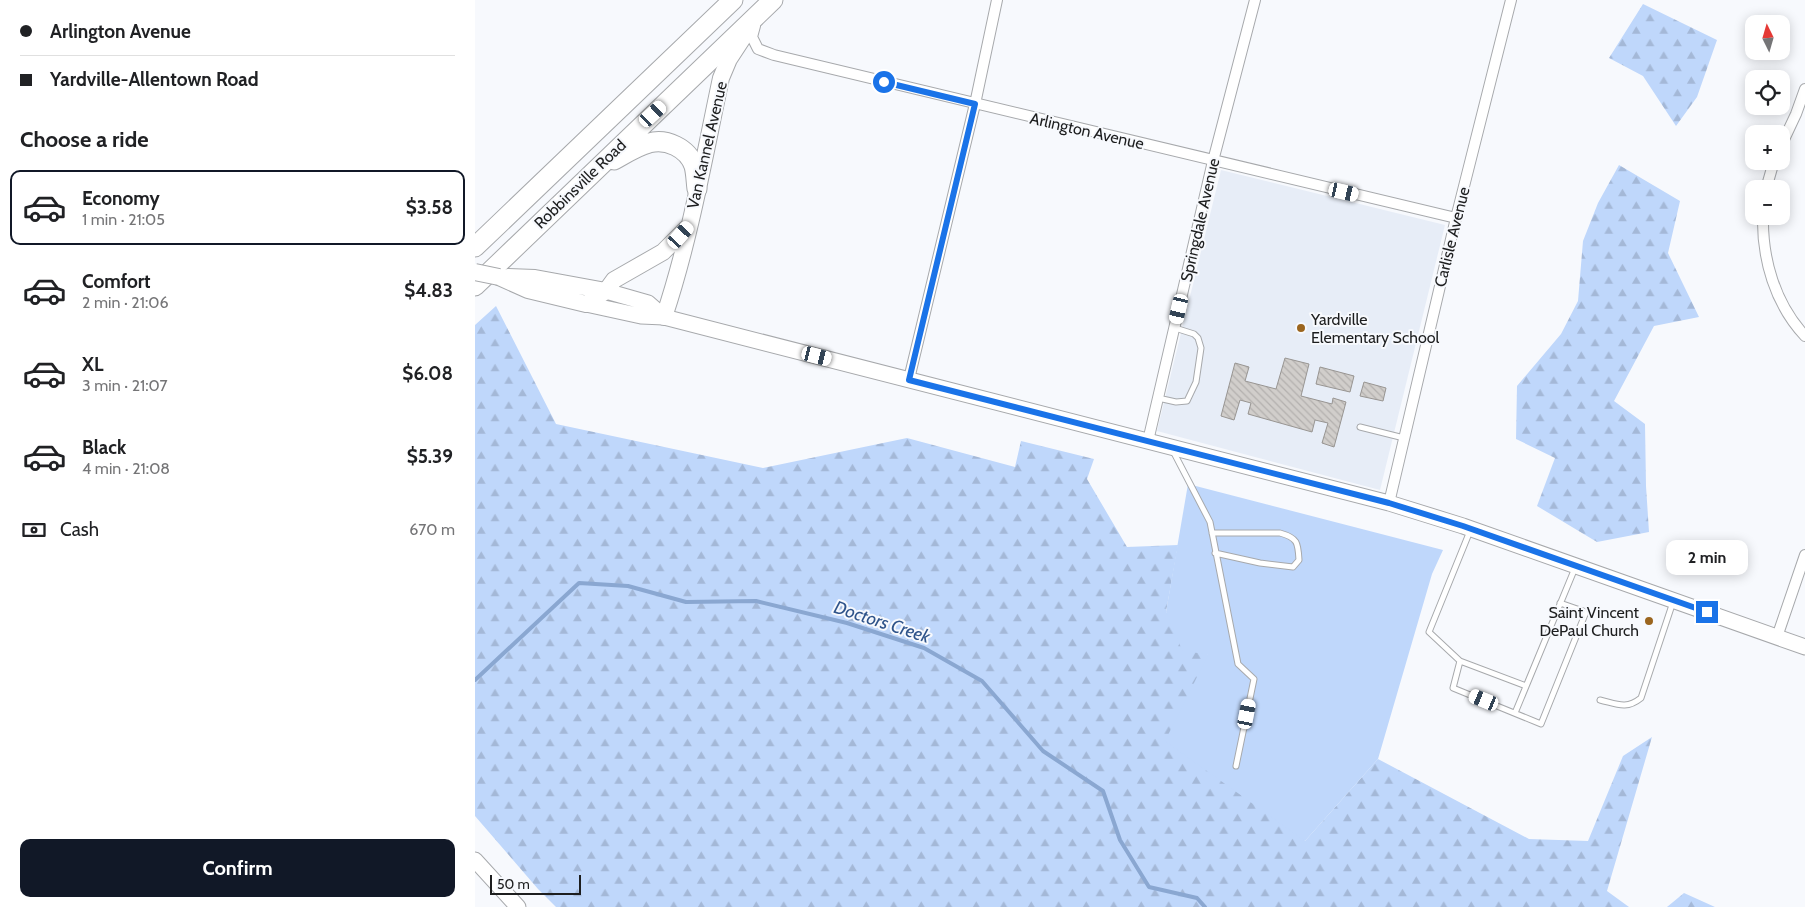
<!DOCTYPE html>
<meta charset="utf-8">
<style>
:root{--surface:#fff;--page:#f2f2f2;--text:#202124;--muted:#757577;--line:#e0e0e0;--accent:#111827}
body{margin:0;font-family:Cabin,sans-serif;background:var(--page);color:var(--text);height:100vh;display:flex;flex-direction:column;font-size:19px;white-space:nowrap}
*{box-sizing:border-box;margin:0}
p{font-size:16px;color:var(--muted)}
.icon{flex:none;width:28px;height:28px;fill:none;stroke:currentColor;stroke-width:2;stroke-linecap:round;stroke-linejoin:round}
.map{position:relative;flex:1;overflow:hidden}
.panel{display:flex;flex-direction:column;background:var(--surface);width:475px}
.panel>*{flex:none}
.hud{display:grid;align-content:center;height:110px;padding:0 20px;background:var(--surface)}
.needle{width:32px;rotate:355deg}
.fabs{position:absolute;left:1270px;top:15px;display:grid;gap:10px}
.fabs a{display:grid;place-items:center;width:45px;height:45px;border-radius:10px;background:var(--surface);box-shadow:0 2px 12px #0003;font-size:25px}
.scale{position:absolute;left:15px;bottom:12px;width:91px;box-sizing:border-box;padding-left:5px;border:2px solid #1d1e1f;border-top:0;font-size:14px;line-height:18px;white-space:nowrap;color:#1d1e1f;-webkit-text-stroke:4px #f7f9fd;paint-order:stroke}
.end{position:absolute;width:22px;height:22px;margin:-11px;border:6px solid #1a73e8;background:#fff;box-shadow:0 0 0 2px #fff}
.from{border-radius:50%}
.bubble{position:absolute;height:35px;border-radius:10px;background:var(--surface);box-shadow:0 2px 12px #0003;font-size:16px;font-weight:700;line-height:35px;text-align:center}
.car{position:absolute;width:15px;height:30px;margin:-15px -8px;border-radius:6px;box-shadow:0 0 4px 1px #0007;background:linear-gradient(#fff 24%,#345 0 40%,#fff 0 76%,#345 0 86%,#fff 0)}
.hud b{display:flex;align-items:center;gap:18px;height:48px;font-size:19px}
.hud b+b{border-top:1px solid var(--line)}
.hud i{width:12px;height:12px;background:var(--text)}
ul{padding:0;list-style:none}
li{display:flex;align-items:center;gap:15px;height:75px;margin:0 10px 8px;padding:0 10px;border:2px solid transparent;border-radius:10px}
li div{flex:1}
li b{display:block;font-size:19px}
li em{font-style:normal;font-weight:700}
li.selected{border-color:var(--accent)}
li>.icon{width:45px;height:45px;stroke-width:1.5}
h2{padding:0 20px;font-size:22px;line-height:60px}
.pay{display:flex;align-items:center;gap:12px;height:55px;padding:0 20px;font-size:19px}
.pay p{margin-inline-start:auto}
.button{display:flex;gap:10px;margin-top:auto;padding:10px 20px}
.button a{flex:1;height:58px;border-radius:10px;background:var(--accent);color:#fff;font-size:20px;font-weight:700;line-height:58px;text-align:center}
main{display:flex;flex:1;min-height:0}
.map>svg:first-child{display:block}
</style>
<main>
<section class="panel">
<div class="hud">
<b><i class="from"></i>Arlington Avenue</b>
<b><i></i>Yardville-Allentown Road</b>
</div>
<h2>Choose a ride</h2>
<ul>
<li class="selected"><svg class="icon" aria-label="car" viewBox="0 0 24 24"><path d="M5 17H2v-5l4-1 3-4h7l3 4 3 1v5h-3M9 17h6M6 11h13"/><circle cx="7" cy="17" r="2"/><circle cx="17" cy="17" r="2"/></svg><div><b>Economy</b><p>1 min · 21:05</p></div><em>$3.58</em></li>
<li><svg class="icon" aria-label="car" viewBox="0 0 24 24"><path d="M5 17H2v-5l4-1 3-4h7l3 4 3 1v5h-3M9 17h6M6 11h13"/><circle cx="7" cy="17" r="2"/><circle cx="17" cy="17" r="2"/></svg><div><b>Comfort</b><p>2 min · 21:06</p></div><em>$4.83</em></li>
<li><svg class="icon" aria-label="car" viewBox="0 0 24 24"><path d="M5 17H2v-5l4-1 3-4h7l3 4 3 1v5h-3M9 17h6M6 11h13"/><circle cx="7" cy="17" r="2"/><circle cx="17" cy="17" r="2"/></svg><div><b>XL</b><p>3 min · 21:07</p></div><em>$6.08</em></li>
<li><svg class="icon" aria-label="car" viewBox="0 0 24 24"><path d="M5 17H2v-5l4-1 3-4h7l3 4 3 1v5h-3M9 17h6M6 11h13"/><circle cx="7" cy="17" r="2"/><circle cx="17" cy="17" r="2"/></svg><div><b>Black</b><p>4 min · 21:08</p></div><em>$5.39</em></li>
</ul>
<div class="pay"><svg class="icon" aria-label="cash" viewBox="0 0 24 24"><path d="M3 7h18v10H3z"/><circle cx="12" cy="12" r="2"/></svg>Cash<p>670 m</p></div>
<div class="button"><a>Confirm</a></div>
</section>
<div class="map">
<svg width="1330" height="907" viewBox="0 0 1330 907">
<defs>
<pattern id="forest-firs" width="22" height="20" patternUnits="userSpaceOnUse" patternTransform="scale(1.25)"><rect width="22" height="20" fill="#bfd7fb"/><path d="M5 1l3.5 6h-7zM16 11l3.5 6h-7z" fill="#a4b8d7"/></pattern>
<pattern id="building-back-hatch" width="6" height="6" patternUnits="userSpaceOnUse" patternTransform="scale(1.25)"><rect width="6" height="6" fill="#d1cecb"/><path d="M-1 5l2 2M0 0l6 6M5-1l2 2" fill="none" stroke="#b3b0ae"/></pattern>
</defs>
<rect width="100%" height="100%" fill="#f7f9fd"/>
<!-- built -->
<path fill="#e7edf7" d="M746,170L970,225L905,490L682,431Z"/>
<!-- forest -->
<path fill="url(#forest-firs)" d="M1168,4L1242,40L1222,97L1201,126L1168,76L1134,58Z
M1144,165L1205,201L1193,253L1224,317L1179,326L1139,401L1170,424L1171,486L1174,532L1122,542L1062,506L1080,458L1041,439L1042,386L1086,334L1103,301L1108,241L1123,203Z
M21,306L81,424L288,468L432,438L540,467L546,441L619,459L612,479L652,547L703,545L691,612L733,655L830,841L903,759L1054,839L1113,841L1148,756L1177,737L1132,891L1154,907H81L63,889L0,816V325Z
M1209,893L1240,907H1192Z"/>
<!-- green -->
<path fill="#bfd7fb" d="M713,484L968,550L957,574L903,759L830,841L690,741L733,655L707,650L691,612Z"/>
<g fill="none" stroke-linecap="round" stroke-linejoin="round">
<!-- stream -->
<path stroke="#8aa7d1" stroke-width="4" d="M0,680L104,583L153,586L211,602L281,601L372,623L449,648L507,681L568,751L628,791L645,840L674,887L722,898L730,907"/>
</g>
<!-- building -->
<path fill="url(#building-back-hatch)" stroke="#989592" d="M810,358L834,364L826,396L857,404L858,398L871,402L859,447L847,443L853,423L840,420L837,432L773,414L776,403L765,400L759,420L746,416L760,363L774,367L770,381L801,389Z
M845,367L879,376L875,392L841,384Z
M889,382L911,388L908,401L885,396Z"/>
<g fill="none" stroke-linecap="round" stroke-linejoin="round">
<!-- lane casing -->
<g stroke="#a7a9ac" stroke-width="7">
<path id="lane" d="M683,398L701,402L712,401L721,382L726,348L723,338L719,334L700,328
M885,427L929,438
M698,451L735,522L763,664L779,679L761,766
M995,531L954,632L985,661L978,688L1066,724L1111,612L1085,603
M737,533H805C823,538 823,543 824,560L818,567L785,563L740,553
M985,661L1051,686
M1125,700C1142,704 1151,710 1166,698L1198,602
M1040,713L1100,568"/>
</g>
<!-- street casing -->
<g stroke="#a7a9ac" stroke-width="12">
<path id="street" d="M280,26L277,37L283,49L299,55L981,218
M1306,146L1321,114L1330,89
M1291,189L1299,161
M1288,216C1287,259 1300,304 1330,336
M434,379L500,104L522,0
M673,441L738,161L780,0
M914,503L981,218L1036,0
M1302,637L1330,555"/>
</g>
<!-- secondary casing -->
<g stroke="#a7a9ac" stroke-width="17">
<path id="secondary" d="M131,291L173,303L189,317
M111,304L166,316L189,317L914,503L988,526L1330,647
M0,860L43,907"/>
</g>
<!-- primary casing -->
<g stroke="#a7a9ac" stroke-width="18">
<path id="primary" d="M24,277L53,290L111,304L131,291L139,280L188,252L212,228
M33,277L60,278L131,291
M189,317C215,239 229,158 246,78L254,59L271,33"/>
</g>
<!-- highway casing -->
<g stroke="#a7a9ac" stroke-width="21">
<path id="highway" d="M139,160C150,154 162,146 174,143C191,138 213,148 219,166C221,173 221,182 222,189
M0,247L258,0
M0,286L298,0"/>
</g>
<!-- lane -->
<use href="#lane" stroke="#fff" stroke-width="5"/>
<!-- street -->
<use href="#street" stroke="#fff" stroke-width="10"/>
<!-- secondary -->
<use href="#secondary" stroke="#fff" stroke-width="15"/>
<!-- primary -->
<use href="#primary" stroke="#fff" stroke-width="16"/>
<!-- highway -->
<use href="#highway" stroke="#fff" stroke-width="19"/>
<!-- primary-bridge casing -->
<g stroke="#a7a9ac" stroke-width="18" stroke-linecap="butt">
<path id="primary-bridge" d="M0,272L24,277"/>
</g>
<!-- primary-bridge -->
<use href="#primary-bridge" stroke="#fff" stroke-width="16"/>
</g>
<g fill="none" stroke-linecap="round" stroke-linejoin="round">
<!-- route -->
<path stroke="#1a73e8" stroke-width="6" d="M409,82L500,104L434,380L914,503L988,526L1232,612"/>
</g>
<!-- markers -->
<g fill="#9b651e" stroke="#f7f9fd" stroke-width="2">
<circle cx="826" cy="328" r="5"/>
<circle cx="1174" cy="621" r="5"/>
</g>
<g text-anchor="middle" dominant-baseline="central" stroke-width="4" stroke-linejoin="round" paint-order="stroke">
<!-- street labels -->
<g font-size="16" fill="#1d1e1f" stroke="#f7f9fd">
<text transform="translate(612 131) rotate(13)">Arlington Avenue</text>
<text transform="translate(232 145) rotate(-77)">Van Kannel Avenue</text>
<text transform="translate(105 184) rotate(-44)">Robbinsville Road</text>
<text transform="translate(725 220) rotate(-77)">Springdale Avenue</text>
<text transform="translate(977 237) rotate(-76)">Carlisle Avenue</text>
</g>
<!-- poi labels -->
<g font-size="16" fill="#1d1e1f" stroke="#f7f9fd" text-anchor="start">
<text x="836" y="319">Yardville<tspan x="836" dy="18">Elementary School</tspan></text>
<text x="1164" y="612" text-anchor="end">Saint Vincent<tspan x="1164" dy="18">DePaul Church</tspan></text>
</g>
<!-- water labels -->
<g font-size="18" font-style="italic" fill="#2e538a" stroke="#f7f9fd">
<text transform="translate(407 622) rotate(18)">Doctors Creek</text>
</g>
</g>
</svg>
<div class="fabs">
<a><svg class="needle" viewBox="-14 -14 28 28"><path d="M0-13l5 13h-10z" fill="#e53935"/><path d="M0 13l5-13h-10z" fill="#757577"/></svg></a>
<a><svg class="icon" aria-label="locate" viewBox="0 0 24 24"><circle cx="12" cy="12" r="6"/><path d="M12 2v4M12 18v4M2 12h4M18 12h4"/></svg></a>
<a>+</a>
<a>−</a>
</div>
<div class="scale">50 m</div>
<i class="end from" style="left:409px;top:82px"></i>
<i class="end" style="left:1232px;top:612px"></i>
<div class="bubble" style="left:1191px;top:540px;width:82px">2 min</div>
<i class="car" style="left:178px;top:114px;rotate:47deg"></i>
<i class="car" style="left:869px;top:192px;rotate:103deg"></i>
<i class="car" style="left:206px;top:235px;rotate:42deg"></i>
<i class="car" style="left:704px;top:309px;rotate:193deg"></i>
<i class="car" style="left:342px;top:356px;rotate:104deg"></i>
<i class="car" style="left:1009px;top:700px;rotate:292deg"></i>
<i class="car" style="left:772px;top:714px;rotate:11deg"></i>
</div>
</main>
